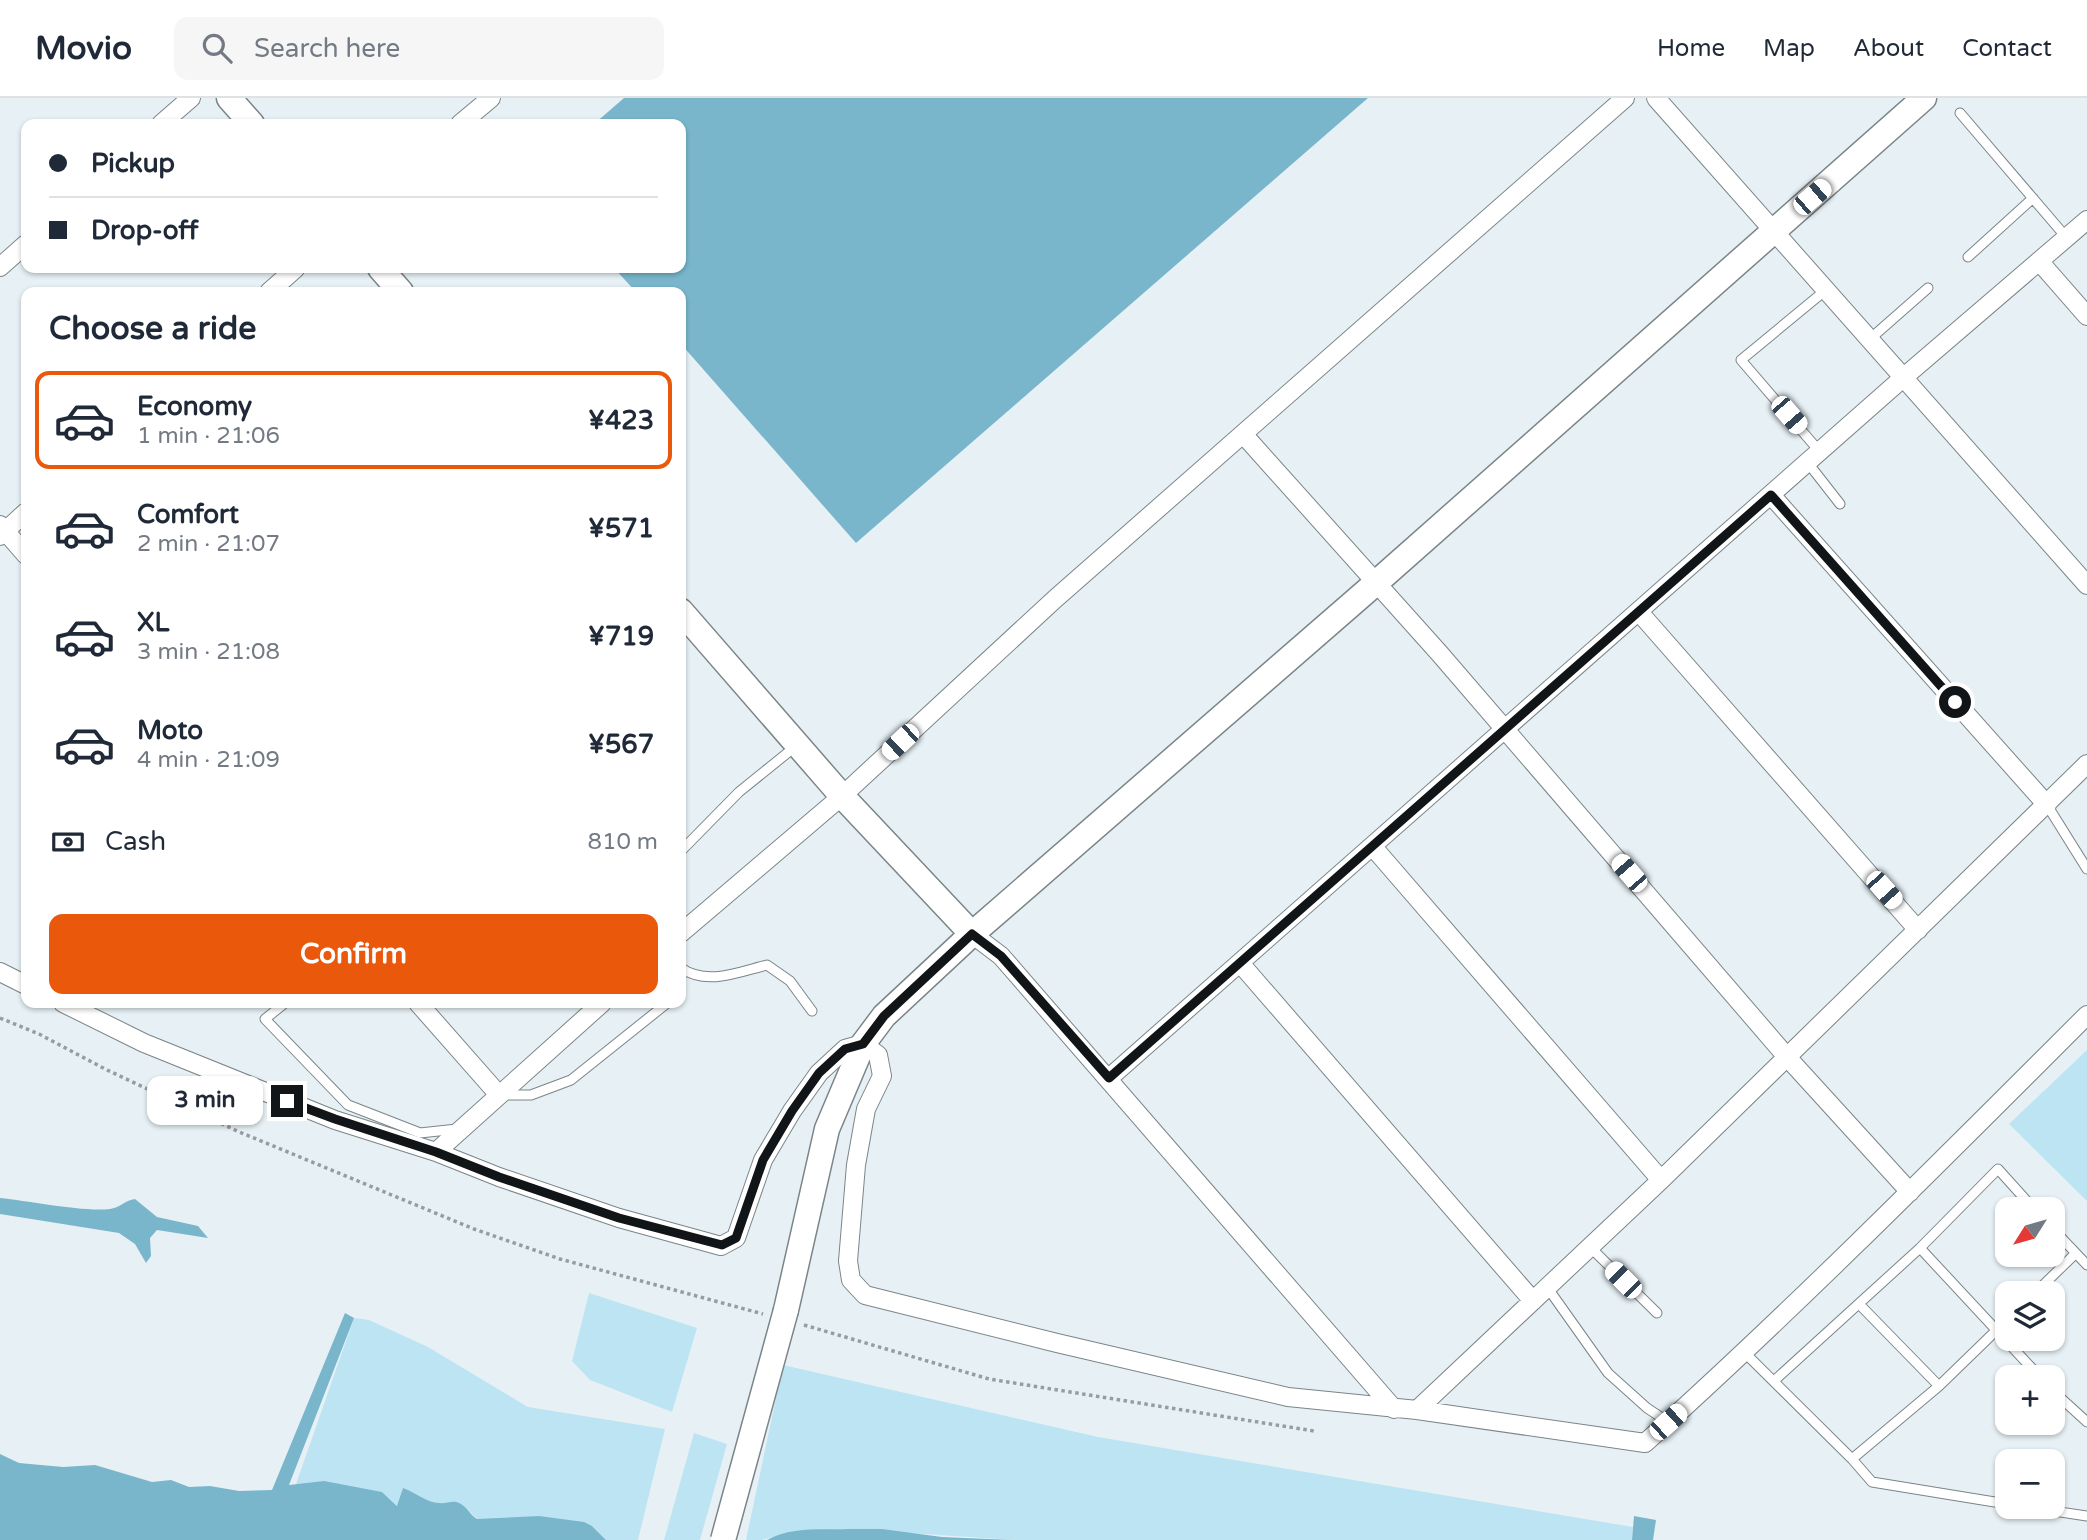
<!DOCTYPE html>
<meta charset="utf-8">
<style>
:root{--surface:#fff;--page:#f6f6f7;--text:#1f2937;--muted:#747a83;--line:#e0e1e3;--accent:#ea580c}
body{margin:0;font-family:"Varela Round",sans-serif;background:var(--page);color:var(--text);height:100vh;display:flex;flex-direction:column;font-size:26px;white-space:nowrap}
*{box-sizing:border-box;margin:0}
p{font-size:23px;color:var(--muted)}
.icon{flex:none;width:38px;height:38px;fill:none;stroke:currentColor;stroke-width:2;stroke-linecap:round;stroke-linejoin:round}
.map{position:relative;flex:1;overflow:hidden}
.panel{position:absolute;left:21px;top:189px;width:665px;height:721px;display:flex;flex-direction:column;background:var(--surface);border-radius:14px;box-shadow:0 2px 5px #0004}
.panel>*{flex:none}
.hud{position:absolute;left:21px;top:21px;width:665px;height:154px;border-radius:14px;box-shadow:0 2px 5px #0004;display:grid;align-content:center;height:154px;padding:0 28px;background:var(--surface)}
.needle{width:46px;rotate:233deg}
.fabs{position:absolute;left:1995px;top:1099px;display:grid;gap:14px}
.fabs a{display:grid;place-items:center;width:70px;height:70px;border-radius:14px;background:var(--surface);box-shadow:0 2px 5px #0004;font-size:35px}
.end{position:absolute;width:32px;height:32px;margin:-16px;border:9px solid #121517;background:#fff;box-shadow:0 0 0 4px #fff}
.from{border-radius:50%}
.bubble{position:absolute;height:49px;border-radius:14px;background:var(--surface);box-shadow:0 2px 5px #0004;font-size:23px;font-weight:800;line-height:49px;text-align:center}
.car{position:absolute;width:21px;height:42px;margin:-21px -10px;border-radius:9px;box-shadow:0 0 5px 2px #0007;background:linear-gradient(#fff 24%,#345 0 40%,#fff 0 76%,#345 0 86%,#fff 0)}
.hud b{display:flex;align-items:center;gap:24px;height:66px;font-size:26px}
.hud b+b{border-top:2px solid var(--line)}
.hud i{width:18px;height:18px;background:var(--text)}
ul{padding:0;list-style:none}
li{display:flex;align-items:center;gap:21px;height:98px;margin:0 14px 10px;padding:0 14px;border:4px solid transparent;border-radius:14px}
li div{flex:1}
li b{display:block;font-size:26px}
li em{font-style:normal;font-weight:800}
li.selected{border-color:var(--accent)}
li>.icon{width:63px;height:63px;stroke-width:1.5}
h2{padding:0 28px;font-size:32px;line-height:84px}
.pay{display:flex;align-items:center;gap:18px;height:77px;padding:0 28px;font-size:26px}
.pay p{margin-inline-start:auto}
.button{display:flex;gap:14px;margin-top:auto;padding:14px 28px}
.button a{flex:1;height:80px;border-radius:14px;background:var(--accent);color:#fff;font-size:28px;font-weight:800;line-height:80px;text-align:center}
header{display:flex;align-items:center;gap:42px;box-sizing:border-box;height:98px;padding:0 35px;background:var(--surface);border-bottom:2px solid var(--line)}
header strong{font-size:33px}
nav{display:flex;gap:38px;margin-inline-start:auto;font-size:24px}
.search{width:490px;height:63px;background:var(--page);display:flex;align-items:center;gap:18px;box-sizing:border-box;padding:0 24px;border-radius:14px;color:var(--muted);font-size:26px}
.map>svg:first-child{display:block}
</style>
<header>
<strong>Movio</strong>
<div class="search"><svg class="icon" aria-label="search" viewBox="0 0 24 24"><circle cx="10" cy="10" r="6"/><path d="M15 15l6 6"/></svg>Search here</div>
<nav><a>Home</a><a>Map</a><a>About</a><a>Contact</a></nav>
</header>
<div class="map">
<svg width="2087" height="1442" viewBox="0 0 2087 1442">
<rect width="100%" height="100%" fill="#e7f1f5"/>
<!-- green -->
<path fill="#bde4f3" d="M2087,952V1103L2009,1026Z
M589,1195L697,1230L672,1314L590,1282L572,1263Z
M354,1220L369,1222L428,1249L528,1309L665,1331L638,1442H606L592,1428L477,1421C449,1391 453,1414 428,1403C419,1399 412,1393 403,1390L398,1408L382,1394L296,1386Z
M783,1267L1098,1339L1633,1429L1632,1442H1014L848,1431L784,1436L762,1442H746Z
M694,1335L727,1346L700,1442H664Z"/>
<!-- water -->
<path fill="#79b6cc" d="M624,0H1368L856,445L681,246V194H636L614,170H681V26H594Z
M0,1100C30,1103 82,1114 110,1111C119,1110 126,1102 135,1101L157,1119L198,1128L208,1140L157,1132L150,1140L151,1158L146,1165L135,1146L119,1135L0,1116Z
M345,1215L354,1220L289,1387L324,1383L382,1394L397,1408L403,1390C415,1394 427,1405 439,1405C448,1406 453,1401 461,1406C468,1410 470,1417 477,1421L539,1418L584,1424L592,1428L606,1442H0V1356L19,1365L63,1369L95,1367L152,1384L171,1382L189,1389L210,1388L239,1393L272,1392Z
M1634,1418L1656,1422L1653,1442H1632Z
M848,1431H882L942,1439L1012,1442H767C791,1428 822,1432 848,1431Z"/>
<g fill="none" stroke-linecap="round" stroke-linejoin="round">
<!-- lane casing -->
<g stroke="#7b8588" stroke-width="11">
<path id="lane" d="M1960,15L2066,139
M1968,159L2033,100
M1870,241L1928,190
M1820,354L1741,262L1827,191
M1808,365L1840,406
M2047,707L2087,771
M681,753L739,694L796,648
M681,870C707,888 739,874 767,867L790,883L812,913
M285,905L265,921L348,1007L420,1035L457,1031
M501,997H531L571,982L666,906
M2053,1131L2087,1167
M1590,1149L1657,1215
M1920,1150L2040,1279
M1547,1189L1608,1275L1647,1310L1668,1324
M2035,1195L2075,1156
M1859,1206L1939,1288
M1745,1255L1852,1361L1872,1384L2007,1406
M1775,1282L1920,1150L1998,1071L2034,1111
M2053,1293L2087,1324
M1852,1361L1939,1288L2007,1222
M2027,1409L2087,1418"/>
</g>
<!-- street casing -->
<g stroke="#7b8588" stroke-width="20">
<path id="street" d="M1656,0L2087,487
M161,26L191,0
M460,26L491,0
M2039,163L2087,218
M0,169L26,146
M269,194L296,170
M1243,336L1440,556L1787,959L1910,1094
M1771,397L2047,707
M0,427L26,457
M0,438L26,414
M1639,514L1918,832
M1373,749L1661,1082
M681,835L842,698L1055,501L1625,0
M972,836L1001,858L1394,1311
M1240,865L1533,1203
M0,874L26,887
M63,905L144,945L335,1022L436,1054L499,1079L619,1120L721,1148L736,1140L763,1062L792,1013L819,975L845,951L863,946L878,957L882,978L866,1011L856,1067L848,1163L851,1182L865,1197L1057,1245L1288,1299L1417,1312L1645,1345C1797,1208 1942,1062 2087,917
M418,905L499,997
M1109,980L1904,279L2087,122
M436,1054L602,905
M1417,1312L1661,1082L2087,666"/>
</g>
<!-- secondary casing -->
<g stroke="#7b8588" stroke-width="27">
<path id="secondary" d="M229,0L252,26
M380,170L401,194
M681,513L842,698L972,836
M786,1212L827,1031L863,946L884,918L972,836L1377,484L1924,0"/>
</g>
<!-- path -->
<path stroke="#969da0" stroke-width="3.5" stroke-dasharray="3.5 3.5" stroke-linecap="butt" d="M0,920L39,936L107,972L237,1033L474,1131L560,1161L763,1216
M804,1227L989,1281L1314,1333"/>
<!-- lane -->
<use href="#lane" stroke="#fff" stroke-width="9"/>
<!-- street -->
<use href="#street" stroke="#fff" stroke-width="18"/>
<!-- secondary -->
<use href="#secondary" stroke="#fff" stroke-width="24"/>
<!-- secondary-bridge casing -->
<g stroke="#7b8588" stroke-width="27" stroke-linecap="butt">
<path id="secondary-bridge" d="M723,1442L786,1212"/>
</g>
<!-- secondary-bridge -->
<use href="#secondary-bridge" stroke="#fff" stroke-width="24"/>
</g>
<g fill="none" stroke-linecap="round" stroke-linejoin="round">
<!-- route -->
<path stroke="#121517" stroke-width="9" d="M287,1003L335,1021L436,1054L499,1079L619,1120L722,1147L736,1140L763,1062L792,1013L819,975L845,951L863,946L884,918L972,836L1001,858L1109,980L1771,397L1955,604"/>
</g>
</svg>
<div class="fabs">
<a><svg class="needle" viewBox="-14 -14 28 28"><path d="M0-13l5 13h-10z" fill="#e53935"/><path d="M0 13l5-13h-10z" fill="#747a83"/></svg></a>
<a><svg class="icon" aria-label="layers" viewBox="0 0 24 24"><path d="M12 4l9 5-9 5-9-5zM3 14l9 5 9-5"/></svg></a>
<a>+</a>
<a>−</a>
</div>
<i class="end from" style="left:1955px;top:604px"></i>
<i class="end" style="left:287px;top:1003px"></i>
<div class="bubble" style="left:147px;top:978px;width:116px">3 min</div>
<i class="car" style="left:1812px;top:99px;rotate:49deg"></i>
<i class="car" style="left:1789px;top:317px;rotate:139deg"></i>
<i class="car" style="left:900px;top:644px;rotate:227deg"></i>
<i class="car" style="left:1629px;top:775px;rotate:319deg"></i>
<i class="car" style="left:1884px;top:792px;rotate:138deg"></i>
<i class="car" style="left:1623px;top:1182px;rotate:315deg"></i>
<i class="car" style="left:1668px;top:1324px;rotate:48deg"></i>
<div class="hud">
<b><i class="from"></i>Pickup</b>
<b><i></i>Drop-off</b>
</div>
<section class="panel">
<h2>Choose a ride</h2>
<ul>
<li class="selected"><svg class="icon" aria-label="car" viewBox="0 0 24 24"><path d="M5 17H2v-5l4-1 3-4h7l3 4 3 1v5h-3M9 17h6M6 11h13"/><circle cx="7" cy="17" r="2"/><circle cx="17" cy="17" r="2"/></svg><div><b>Economy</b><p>1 min · 21:06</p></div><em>¥423</em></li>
<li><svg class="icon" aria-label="car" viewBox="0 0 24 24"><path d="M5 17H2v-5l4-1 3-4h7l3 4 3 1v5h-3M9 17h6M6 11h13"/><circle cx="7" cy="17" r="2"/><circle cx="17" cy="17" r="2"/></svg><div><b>Comfort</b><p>2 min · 21:07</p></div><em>¥571</em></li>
<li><svg class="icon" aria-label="car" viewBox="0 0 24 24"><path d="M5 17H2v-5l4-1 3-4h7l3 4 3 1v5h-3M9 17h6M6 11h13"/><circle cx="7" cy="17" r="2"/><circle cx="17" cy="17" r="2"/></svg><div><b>XL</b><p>3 min · 21:08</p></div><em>¥719</em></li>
<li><svg class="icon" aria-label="car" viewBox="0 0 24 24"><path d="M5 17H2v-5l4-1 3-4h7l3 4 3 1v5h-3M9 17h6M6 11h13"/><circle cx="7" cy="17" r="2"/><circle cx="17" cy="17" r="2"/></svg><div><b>Moto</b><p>4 min · 21:09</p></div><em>¥567</em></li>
</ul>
<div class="pay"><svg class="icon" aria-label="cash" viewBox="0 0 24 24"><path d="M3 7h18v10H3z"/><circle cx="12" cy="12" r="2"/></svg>Cash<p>810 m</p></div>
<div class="button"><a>Confirm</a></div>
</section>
</div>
